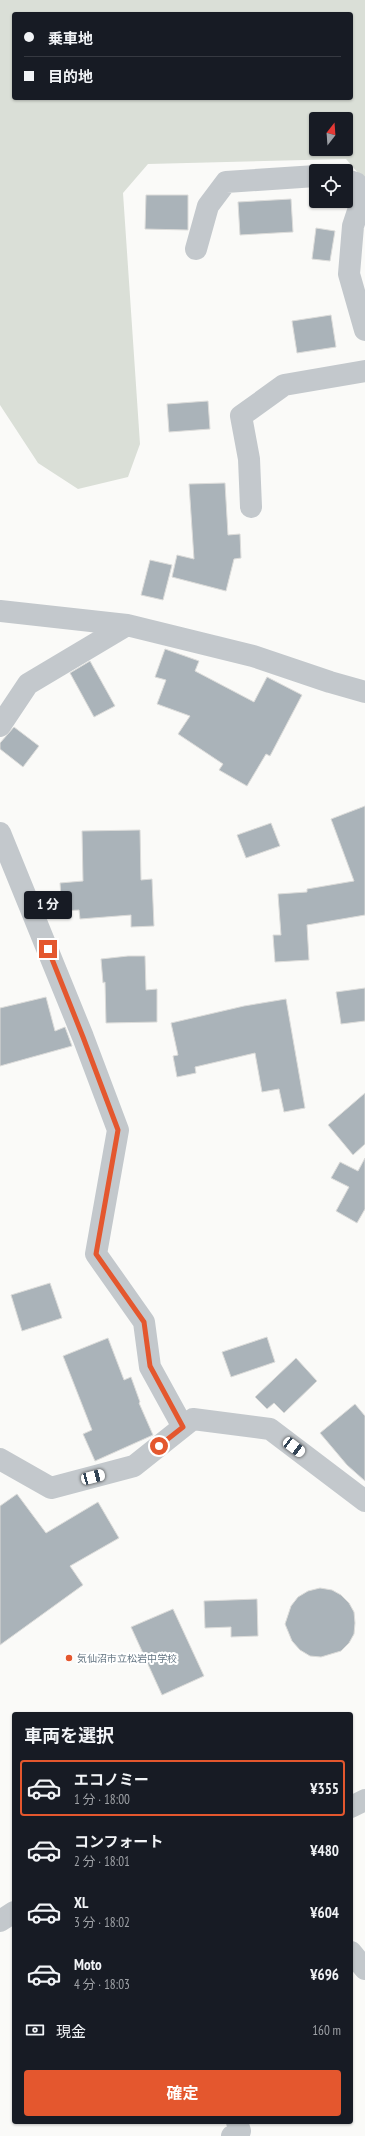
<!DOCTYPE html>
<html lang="ja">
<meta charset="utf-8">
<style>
:root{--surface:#171b24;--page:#20242c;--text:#f1f3f6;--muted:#9ea1a6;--line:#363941;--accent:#e4572e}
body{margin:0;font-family:"PT Sans Narrow","Noto Sans JP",sans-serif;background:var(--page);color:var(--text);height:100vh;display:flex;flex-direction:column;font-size:15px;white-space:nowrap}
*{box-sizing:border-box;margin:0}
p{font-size:13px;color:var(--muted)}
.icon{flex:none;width:22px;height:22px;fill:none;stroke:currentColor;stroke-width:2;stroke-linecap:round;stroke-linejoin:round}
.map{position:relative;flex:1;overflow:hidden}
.side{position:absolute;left:12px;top:1712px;width:341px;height:412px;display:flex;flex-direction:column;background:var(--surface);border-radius:4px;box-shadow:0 1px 3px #0004}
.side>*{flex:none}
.guide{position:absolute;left:12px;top:12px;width:341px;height:88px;border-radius:4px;box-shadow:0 1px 3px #0004;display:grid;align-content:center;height:88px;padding:0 12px;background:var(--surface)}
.needle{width:26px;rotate:17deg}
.buttons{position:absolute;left:309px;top:112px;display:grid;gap:8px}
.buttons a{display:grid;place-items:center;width:44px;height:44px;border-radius:4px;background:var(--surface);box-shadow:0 1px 3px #0004;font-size:20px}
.end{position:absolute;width:18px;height:18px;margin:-9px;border:5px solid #e4572e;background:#fff;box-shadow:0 0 0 2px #fff}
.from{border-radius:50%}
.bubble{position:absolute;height:28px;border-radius:4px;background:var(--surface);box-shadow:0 1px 3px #0004;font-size:13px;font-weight:700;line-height:28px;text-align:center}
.car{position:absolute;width:12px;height:24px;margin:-12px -6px;border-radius:5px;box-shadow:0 0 3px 1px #0007;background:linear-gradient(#fff 24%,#345 0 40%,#fff 0 76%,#345 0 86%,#fff 0)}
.guide b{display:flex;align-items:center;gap:14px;height:38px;font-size:15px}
.guide b+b{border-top:1px solid var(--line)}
.guide i{width:10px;height:10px;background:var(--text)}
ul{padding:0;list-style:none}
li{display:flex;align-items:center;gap:12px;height:56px;margin:0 8px 6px;padding:0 4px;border:2px solid transparent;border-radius:4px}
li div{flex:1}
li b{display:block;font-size:15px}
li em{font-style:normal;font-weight:700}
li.selected{border-color:var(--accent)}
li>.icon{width:36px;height:36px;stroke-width:1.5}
h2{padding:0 12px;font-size:18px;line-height:48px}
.pay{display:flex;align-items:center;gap:10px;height:44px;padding:0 12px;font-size:15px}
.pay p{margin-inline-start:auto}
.primary-button{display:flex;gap:8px;margin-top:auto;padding:8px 12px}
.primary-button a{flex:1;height:46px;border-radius:4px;background:var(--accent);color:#fff;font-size:16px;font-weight:700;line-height:46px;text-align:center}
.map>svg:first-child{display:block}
</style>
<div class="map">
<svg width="365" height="2136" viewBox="0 0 365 2136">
<rect width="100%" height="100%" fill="#fafaf8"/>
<!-- green -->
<path fill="#dadfd7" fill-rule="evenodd" d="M0,0H365V181L346,159L148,164L123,193L140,444L128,477L78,489L38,463L0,405ZM14,14H351V98H14ZM316,119H346V149H316Z"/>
<!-- building -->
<path fill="#aab3b9" stroke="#dcdcda" d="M146,195H188V230L145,229Z
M291,199L293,232L240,235L238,202Z
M316,228L335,231L330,261L312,259Z
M331,315L336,347L297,353L292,321Z
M208,401L210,429L169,432L167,404Z
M225,483L228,535L240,534L241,558L234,559L226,591L172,577L177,555L194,559L189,484Z
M150,560L172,565L163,600L141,595Z
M165,649L199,661L195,671L254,702L267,677L302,695L270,756L266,754L247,786L219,770L223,764L178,734L190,716L157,704L166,680L155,677Z
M90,661L115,706L94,717L70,673Z
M14,727L39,746L23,767L0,749V743Z
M365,806V915L307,925L309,960L275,962L273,935H281L278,894L307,892V889L354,881L331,819Z
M271,823L280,846L246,858L237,835Z
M140,830L141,880L152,879L154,926L131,927V915L80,919L79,910L62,911L60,883L83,881L82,831Z
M128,956H145L146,990L157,989V1022L106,1023L105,982L103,983L101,959Z
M365,988V1021L341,1024L336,992Z
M46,997L55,1031L65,1027L72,1046L0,1066V1008Z
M286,999L305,1108L284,1112L279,1089L262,1092L255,1053L195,1067L196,1073L177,1077L173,1056L178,1055L171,1023L244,1006Z
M365,1093V1144L353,1155L328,1125Z
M365,1158V1209L357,1223L336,1211L349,1187L331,1178L340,1162L358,1171Z
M50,1283L62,1318L22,1331L11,1295Z
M267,1337L275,1362L231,1377L222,1352Z
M108,1338L124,1380L131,1377L140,1402L139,1403L153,1435L95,1461L83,1434L92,1430L63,1356Z
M296,1358L317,1381L284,1413L274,1403L267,1409L255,1397Z
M355,1404L365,1416V1481L347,1465L320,1433Z
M17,1494L46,1533L98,1502L119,1538L70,1566L83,1585L0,1645V1506Z
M320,1588L332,1590L341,1595L349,1603L354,1612L355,1623L354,1634L349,1643L341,1651L321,1657L310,1656L300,1650L292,1641L285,1624L291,1606L298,1597L308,1591Z
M257,1599L258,1636L231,1637V1627L205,1628L204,1601Z
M173,1609L204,1676L162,1695L131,1627Z"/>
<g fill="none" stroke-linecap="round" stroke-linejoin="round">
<!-- minor -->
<path stroke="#c3c8cc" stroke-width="22" d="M346,180L356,183L362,199L353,226L349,274L365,330
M196,249L208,206L226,182L316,176
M251,507L249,459L241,416L284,385L365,371
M0,611L127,625L253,656L330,682L365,692
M0,726L28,684L127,625
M0,833L83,1037L118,1130L96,1254L144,1322L150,1367L183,1427
M0,1459L51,1488L134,1466L193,1419L270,1429L365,1501
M351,1807L365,1800
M0,1921L14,1912
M351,1952L365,1969
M232,2136L240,2131L237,2122"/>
</g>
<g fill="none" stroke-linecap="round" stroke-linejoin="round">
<!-- route -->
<path stroke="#e4572e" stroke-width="5" d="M48,949L83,1037L118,1130L96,1254L144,1322L150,1366L183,1427L159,1446"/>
</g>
<!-- markers -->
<circle fill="#e4572e" stroke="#fff" stroke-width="1.5" cx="69" cy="1658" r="4"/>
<g text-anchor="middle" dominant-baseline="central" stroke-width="4" stroke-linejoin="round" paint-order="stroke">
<!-- poi labels -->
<g font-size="10" fill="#657683" stroke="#fff" text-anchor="start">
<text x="77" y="1658">気仙沼市立松岩中学校</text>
</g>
</g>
</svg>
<div class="buttons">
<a><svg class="needle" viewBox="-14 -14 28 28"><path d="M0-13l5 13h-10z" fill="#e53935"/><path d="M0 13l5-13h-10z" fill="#9ea1a6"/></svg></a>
<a><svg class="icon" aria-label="locate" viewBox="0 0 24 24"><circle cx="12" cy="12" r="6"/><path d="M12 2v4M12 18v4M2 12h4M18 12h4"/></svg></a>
</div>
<i class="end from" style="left:159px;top:1446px"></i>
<i class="end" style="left:48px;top:949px"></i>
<div class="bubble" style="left:24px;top:891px;width:48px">1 分</div>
<i class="car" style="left:294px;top:1447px;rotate:127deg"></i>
<i class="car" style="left:93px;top:1477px;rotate:75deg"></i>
<div class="guide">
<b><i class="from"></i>乗車地</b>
<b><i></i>目的地</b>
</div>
<section class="side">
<h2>車両を選択</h2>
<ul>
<li class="selected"><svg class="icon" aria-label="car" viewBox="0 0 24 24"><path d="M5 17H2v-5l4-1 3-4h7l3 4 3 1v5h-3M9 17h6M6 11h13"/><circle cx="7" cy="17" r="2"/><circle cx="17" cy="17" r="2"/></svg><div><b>エコノミー</b><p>1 分 · 18:00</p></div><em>¥355</em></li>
<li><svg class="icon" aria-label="car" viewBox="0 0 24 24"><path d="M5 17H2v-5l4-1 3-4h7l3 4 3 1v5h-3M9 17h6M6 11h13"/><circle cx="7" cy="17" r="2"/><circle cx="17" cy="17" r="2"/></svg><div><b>コンフォート</b><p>2 分 · 18:01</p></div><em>¥480</em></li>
<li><svg class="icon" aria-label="car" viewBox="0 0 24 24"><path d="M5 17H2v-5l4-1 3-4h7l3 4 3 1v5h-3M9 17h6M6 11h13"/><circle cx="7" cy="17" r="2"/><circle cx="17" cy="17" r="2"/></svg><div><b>XL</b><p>3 分 · 18:02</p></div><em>¥604</em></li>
<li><svg class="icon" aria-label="car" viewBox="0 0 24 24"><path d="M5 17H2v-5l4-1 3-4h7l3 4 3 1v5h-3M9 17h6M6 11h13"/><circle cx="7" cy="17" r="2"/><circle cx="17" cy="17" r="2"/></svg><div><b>Moto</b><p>4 分 · 18:03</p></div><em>¥696</em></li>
</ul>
<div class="pay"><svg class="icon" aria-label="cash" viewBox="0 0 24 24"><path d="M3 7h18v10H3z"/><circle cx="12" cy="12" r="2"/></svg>現金<p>160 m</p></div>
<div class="primary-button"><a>確定</a></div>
</section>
</div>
